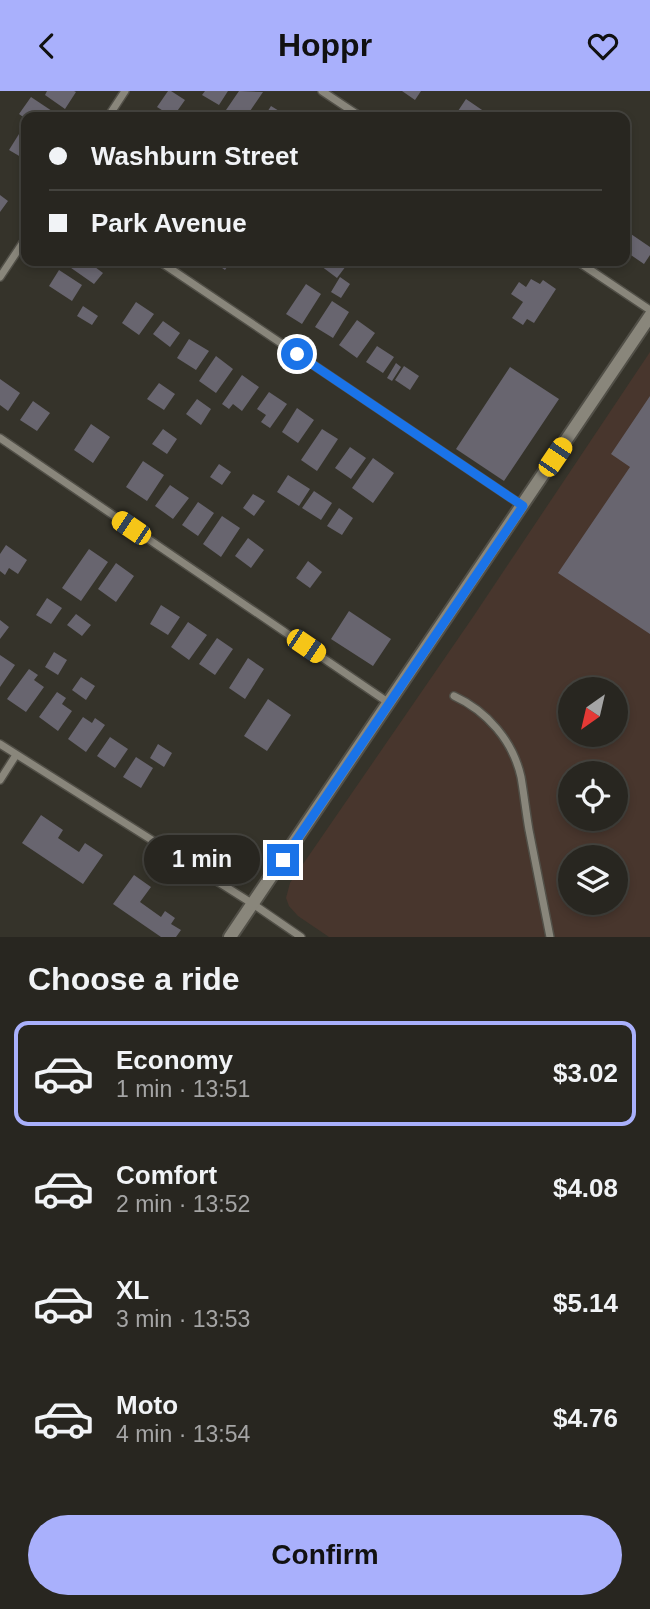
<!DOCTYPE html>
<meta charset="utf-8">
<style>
:root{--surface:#282620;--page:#34322d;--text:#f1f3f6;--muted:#a5a5a5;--line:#44433e;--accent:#a9b0fc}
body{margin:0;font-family:Helvetica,sans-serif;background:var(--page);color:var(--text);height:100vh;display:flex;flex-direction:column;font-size:26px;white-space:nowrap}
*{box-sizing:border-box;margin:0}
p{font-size:23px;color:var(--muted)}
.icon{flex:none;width:38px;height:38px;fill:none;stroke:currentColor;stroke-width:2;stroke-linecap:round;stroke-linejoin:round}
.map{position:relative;height:846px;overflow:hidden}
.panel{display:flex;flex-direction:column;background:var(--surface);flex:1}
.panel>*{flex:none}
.top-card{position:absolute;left:21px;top:21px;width:609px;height:154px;border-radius:14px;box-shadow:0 4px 10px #0003,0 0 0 2px var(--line);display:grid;align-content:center;height:154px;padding:0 28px;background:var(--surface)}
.needle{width:46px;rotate:214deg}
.buttons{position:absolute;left:558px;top:586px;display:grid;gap:14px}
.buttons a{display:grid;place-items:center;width:70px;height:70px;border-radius:50%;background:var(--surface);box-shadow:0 4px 10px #0003,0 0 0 2px var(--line);font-size:35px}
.end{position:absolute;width:32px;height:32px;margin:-16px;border:9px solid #1a73e8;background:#fff;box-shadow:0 0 0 4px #fff}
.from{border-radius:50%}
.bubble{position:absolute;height:49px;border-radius:24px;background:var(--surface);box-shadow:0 4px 10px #0003,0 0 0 2px var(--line);font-size:23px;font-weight:700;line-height:49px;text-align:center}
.car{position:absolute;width:21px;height:42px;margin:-21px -10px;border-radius:9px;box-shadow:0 0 5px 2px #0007;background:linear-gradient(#f5c518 24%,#345 0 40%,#f5c518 0 76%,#345 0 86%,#f5c518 0)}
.top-card b{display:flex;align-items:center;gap:24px;height:66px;font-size:26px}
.top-card b+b{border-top:2px solid var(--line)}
.top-card i{width:18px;height:18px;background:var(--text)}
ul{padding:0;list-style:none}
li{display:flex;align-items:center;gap:21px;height:105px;margin:0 14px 10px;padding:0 14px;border:4px solid transparent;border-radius:14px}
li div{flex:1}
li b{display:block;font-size:26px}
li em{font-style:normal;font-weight:700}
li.on{border-color:var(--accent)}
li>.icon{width:63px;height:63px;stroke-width:1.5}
h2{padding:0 28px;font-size:32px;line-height:84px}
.button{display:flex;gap:14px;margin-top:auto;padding:14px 28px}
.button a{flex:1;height:80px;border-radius:42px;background:var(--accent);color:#111;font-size:28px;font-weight:700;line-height:80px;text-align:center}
header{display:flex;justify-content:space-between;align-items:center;height:91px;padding:0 28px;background:var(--accent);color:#111;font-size:32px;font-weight:700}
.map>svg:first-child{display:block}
</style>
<header><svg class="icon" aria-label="back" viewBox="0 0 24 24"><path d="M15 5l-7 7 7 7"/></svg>Hoppr<svg class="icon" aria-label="heart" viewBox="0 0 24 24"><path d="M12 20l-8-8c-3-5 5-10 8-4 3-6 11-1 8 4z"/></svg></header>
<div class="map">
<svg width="650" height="846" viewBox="0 0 650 846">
<rect width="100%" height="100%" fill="#35332a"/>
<!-- industrial -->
<path fill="#48362d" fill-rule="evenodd" d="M650,261V846H329L298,825L289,815L286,807L290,792L473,526ZM570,598H616V644H570ZM570,682H616V728H570ZM570,766H616V812H570Z"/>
<!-- building -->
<path fill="#68656f" d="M47,0H74L76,1L65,18L45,4Z
M168,0H171L185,9L173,26L157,16Z
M205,0H228L219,14L202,4Z
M239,0L263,1L246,26H236L226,19Z
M402,0H421L415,9Z
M31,6L58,24L56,26H26V28L19,23Z
M466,8L485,21L482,26H454Z
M271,15L289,26H264Z
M19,43L26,47V69L9,59Z
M0,104L8,110L0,121Z
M625,139L650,156V164L644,173L625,160Z
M65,170H99L95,176L103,182L94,193L64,172Z
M212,170H231L225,179Z
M325,170H347L349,171L337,187L321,175Z
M59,179L82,194L72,210L49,195Z
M340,186L350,193L341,207L331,201Z
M531,188L540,193L543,189L556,198L534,232L527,228L523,234L512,227L523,211L511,203L519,191L526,196Z
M306,193L321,203L302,233L286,223Z
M332,210L349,221L333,247L315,236Z
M136,211L154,223L139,244L122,232Z
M83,215L98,225L92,234L77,225Z
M357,229L375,242L357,267L339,254Z
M163,230L180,242L170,256L153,243Z
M189,248L209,260L196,279L177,267Z
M377,255L394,266L383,282L366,271Z
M216,265L233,278L216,302L199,290Z
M396,272L401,276L392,290L387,287Z
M404,275L419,285L410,299L395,289Z
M510,276L559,308L504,390L456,358Z
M242,284L259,296L242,320L233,313L229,318L222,313Z
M0,288L20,302L8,320L0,314Z
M159,292L175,303L164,319L147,308Z
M269,301L287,313L270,337L261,331L266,324L257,318Z
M650,305V543L558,482L630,376L611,363Z
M197,308L211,318L201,334L186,323Z
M33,310L50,322L37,340L20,329Z
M297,317L314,329L298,352L282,341Z
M91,333L110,346L93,372L74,359Z
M163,338L177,348L167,363L152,353Z
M322,338L338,348L317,380L301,369Z
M350,356L366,367L351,388L335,377Z
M373,367L394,382L373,412L352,397Z
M143,370L164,384L147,410L126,396Z
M219,373L231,381L222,394L210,386Z
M288,384L310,398L299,415L277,401Z
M170,394L189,407L173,428L155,415Z
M314,400L332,412L321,429L302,417Z
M253,403L265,410L254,425L243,417Z
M198,411L214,422L198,445L182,434Z
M339,417L353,427L342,444L327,435Z
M222,425L240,437L221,466L203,453Z
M248,447L264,459L251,477L235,465Z
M6,454L27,469L18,483L9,477L5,484L0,480V463Z
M89,458L108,471L81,510L62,497Z
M308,470L322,481L310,497L296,487Z
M116,472L134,485L116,511L98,498Z
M47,507L62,517L51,533L36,524Z
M161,514L180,526L168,544L150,533Z
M349,520L391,548L373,575L331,548Z
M76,523L91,534L82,545L67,534Z
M0,529L9,536L0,548Z
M188,531L207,544L189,569L171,556Z
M217,547L233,558L215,584L199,573Z
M54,561L67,569L58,584L45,576Z
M0,564L15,574L0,596Z
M248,567L264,578L245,608L229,597Z
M29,578L38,584L34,589L44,596L26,621L7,608Z
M81,586L95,595L86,609L72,599Z
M57,601L66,607L62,613L72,620L58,640L39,626Z
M268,608L291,624L267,660L244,645Z
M83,626L92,632L95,627L105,634L86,661L68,648Z
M110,646L128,658L115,677L97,665Z
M158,653L172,662L164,676L150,667Z
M136,666L153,677L141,697L123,686Z
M41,724L63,739L58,747L79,761L85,752L103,764L83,793L22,752Z
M134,784L151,796L140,811L161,826L165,820L175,827L171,833L181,839L176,846H161L113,813Z"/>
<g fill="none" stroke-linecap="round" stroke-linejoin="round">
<!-- minor casing -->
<g stroke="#514f47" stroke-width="10">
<path id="minor" d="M322,0L361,26
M108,26L125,0
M159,170L523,415
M577,170L650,219
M0,186L26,147
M0,347L389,612
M454,605C487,620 513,650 521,686C524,703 526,722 529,739C536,775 543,810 550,846
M0,653L253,813L301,846
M0,689L16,664"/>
</g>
<!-- tertiary casing -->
<g stroke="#514f47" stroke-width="16">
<path id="tertiary" d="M230,846L650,225"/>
</g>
<!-- minor -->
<use href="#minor" stroke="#89867b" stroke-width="7"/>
<!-- tertiary -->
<use href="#tertiary" stroke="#89867b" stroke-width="12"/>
</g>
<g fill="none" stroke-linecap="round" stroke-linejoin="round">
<!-- route -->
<path stroke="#1a73e8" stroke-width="9" d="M283,769L523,415L297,263"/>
</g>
</svg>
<div class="buttons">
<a><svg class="needle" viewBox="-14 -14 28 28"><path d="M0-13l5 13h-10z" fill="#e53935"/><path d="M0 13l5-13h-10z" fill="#a5a5a5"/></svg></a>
<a><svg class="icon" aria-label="locate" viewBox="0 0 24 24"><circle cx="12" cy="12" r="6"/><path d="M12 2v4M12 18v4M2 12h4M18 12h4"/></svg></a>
<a><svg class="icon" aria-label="layers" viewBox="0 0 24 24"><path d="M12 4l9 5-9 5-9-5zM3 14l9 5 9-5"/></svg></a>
</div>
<i class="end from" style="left:297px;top:263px"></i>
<i class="end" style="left:283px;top:769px"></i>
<div class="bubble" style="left:144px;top:744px;width:116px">1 min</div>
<i class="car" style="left:555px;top:366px;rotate:34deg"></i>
<i class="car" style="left:131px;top:437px;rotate:304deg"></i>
<i class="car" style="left:306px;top:555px;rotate:124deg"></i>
<div class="top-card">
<b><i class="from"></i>Washburn Street</b>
<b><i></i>Park Avenue</b>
</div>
</div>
<section class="panel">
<h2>Choose a ride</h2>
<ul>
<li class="on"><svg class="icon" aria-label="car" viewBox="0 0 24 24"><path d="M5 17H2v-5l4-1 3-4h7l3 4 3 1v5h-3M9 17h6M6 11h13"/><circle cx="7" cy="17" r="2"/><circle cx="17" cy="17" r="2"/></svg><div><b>Economy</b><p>1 min · 13:51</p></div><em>$3.02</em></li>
<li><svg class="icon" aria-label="car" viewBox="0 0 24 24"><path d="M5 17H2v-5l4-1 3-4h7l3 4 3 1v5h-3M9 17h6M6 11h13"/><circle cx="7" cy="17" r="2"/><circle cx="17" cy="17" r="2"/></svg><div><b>Comfort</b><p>2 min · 13:52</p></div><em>$4.08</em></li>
<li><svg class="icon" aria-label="car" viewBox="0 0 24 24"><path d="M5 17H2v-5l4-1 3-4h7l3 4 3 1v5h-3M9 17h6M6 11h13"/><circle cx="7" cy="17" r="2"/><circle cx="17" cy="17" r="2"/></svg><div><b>XL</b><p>3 min · 13:53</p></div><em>$5.14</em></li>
<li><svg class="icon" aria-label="car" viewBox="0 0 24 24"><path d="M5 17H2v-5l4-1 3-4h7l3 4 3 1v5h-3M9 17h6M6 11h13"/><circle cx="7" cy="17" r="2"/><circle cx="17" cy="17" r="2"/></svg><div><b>Moto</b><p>4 min · 13:54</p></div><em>$4.76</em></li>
</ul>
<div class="button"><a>Confirm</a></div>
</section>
